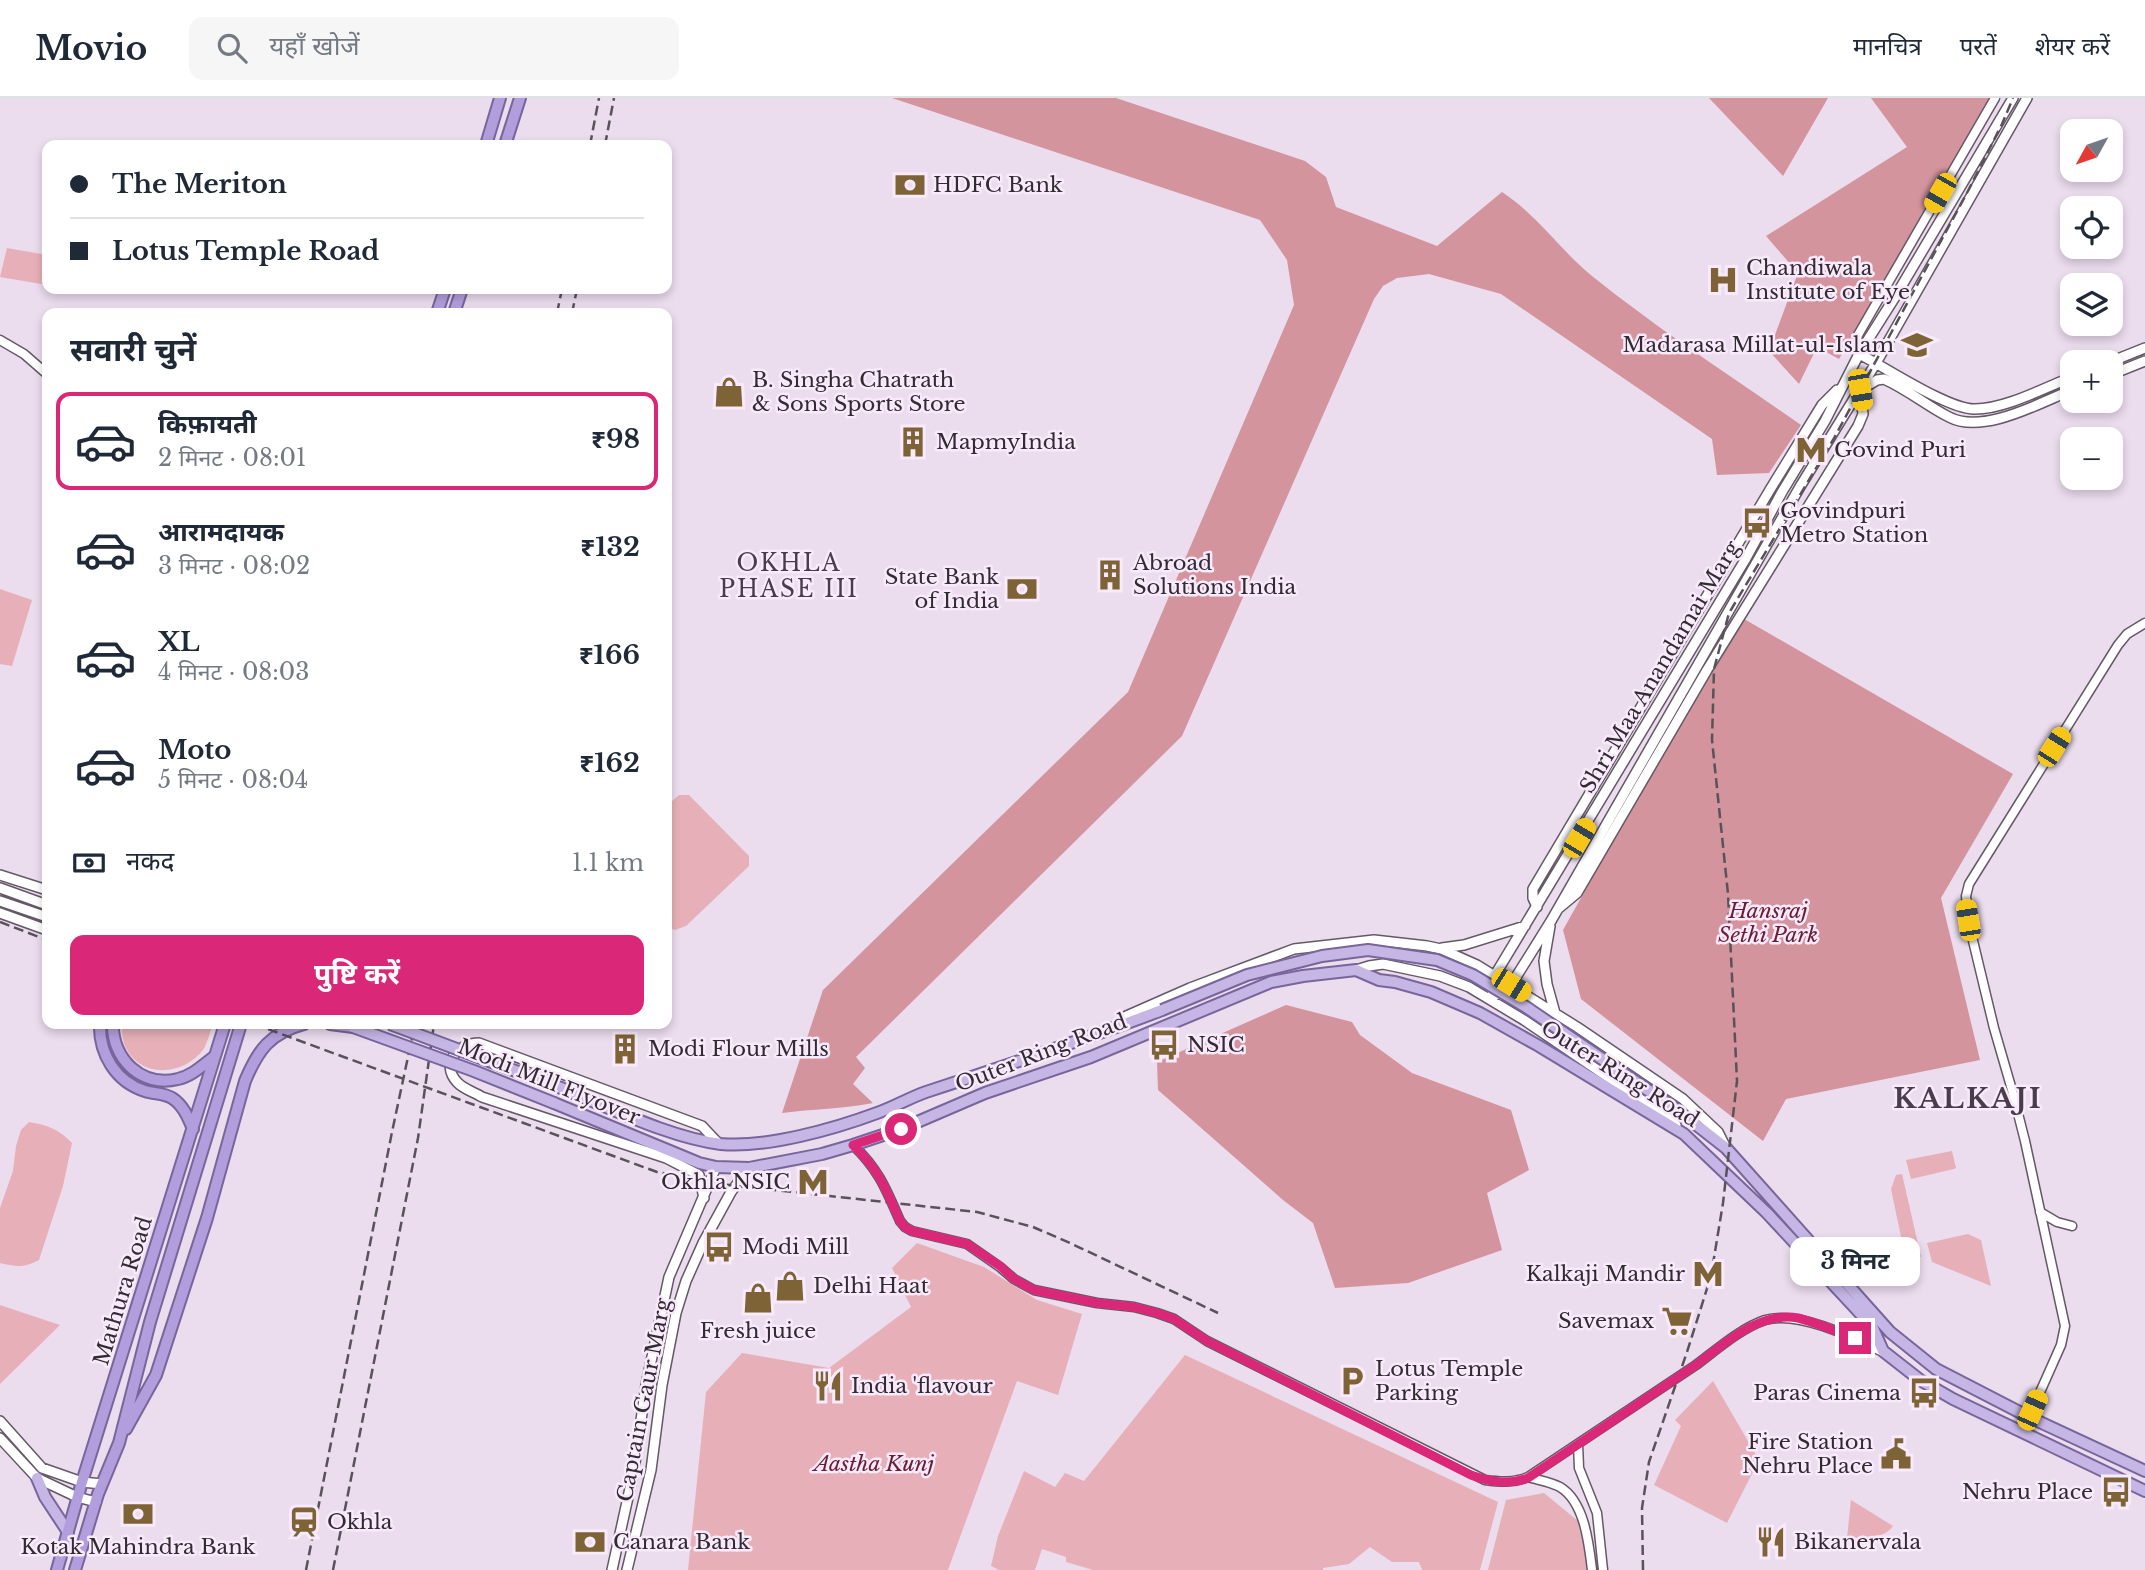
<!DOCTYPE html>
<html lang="hi">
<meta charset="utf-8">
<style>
:root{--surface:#fff;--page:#f6f6f7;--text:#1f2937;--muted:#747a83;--line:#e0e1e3;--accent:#db2777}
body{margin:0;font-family:"Libre Baskerville","Noto Sans Devanagari",serif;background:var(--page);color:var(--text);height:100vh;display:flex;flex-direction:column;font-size:26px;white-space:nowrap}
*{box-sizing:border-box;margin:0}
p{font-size:23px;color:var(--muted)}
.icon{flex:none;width:38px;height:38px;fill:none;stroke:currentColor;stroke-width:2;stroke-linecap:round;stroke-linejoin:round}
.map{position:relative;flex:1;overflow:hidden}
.side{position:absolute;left:42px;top:210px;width:630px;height:721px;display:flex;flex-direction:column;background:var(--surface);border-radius:14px;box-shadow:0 4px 10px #0003}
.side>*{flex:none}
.hud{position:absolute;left:42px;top:42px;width:630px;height:154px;border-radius:14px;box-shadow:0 4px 10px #0003;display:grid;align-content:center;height:154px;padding:0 28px;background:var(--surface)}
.needle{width:46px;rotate:230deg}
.fabs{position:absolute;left:2060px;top:21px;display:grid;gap:14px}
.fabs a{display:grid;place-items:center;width:63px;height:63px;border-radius:14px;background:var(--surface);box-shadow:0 4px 10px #0003;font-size:35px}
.end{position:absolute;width:32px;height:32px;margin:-16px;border:9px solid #db2777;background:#fff;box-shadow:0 0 0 4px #fff}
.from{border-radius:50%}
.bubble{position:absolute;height:49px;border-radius:14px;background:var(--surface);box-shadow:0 4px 10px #0003;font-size:23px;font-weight:700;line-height:49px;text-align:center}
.car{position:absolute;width:21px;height:42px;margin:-21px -10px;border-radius:9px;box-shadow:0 0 5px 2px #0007;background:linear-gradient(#f5c518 24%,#345 0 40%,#f5c518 0 76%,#345 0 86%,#f5c518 0)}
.hud b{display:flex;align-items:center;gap:24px;height:66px;font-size:26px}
.hud b+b{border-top:2px solid var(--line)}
.hud i{width:18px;height:18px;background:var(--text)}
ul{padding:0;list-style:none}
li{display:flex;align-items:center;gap:21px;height:98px;margin:0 14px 10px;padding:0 14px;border:4px solid transparent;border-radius:14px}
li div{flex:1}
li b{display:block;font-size:26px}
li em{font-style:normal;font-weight:700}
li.on{border-color:var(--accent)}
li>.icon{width:63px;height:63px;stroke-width:1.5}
h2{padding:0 28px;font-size:32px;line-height:84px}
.pay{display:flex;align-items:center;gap:18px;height:77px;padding:0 28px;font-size:26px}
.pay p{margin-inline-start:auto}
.action{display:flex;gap:14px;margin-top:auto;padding:14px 28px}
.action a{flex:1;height:80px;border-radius:14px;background:var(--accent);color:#fff;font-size:28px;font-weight:700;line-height:80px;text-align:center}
header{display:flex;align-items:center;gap:42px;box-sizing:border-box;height:98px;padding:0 35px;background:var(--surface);border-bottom:2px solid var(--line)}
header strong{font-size:33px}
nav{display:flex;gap:38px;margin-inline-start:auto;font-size:24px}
.search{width:490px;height:63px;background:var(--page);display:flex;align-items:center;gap:18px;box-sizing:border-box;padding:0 24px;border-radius:14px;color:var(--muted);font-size:26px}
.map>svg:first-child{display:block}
</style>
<header>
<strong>Movio</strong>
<div class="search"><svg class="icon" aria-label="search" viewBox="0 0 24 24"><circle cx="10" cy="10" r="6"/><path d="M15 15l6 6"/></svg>यहाँ खोजें</div>
<nav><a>मानचित्र</a><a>परतें</a><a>शेयर करें</a></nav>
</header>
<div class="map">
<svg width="2145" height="1472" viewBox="0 0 2145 1472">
<rect width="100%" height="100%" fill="#ebdcee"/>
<!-- green -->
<path fill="#e7b0b8" d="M7,150L47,157V187L0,179Z
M0,491L32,502L12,568L0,566Z
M679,697H689L749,758V768L686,828L675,832L667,829V723L671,704Z
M121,926H213C210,934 208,944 203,952C183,978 140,981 125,948C122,941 122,933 121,926Z
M29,1024C47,1027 59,1031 72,1045L63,1088L39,1162C23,1170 18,1169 0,1165V1110L13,1073L16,1048L21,1032Z
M1952,1053L1956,1070L1954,1071L1911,1081L1906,1062Z
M1902,1076L1921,1159L1904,1153L1891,1091L1896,1077Z
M1968,1136L1981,1142L1991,1188L1932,1164L1927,1145Z
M917,1145L984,1169L1037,1202L1082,1216L1058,1297L1017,1283L948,1472H688L706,1294L742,1255L829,1270L911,1209L892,1170Z
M0,1207L60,1227L0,1286Z
M1185,1257L1498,1404L1480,1472H1422L1419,1464H1392L1370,1449L1349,1466L1323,1470V1472H1093L1066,1464V1459L1042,1451L1035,1472H999L991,1468L998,1438L1024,1373L1055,1389L1065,1375L1084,1383Z
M1713,1283L1759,1362L1727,1425L1654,1387L1681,1328L1675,1322Z
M1544,1395L1578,1423L1592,1472H1488L1506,1402Z
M1851,1402L1893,1428C1883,1442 1863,1439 1847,1440Z"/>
<!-- forest -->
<path fill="#d3949d" d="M892,0H1116L1305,63L1326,79L1336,109L1437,148L1502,94C1537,117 1560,152 1592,178C1659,232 1731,278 1801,327L1769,375L1717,377L1712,341L1501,196L1429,176L1397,180L1383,188L1374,201L1182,638L856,959L865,970L853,986L873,1005C843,1011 812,1011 782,1015L823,892L1128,594L1294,207L1287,162L1260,122Z
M1709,0H1828L1783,78Z
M1871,0H1989L1839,261L1817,249L1799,286L1769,253L1798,175L1766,138L1907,49Z
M1739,518L2013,676L1941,800L1980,962L1786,1001L1763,1043L1581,901L1563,832Z
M1286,907L1352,924L1360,937L1412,975L1511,1012L1529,1072L1487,1095L1502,1152L1408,1185L1335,1190L1313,1125L1283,1102L1158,992L1157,964Z"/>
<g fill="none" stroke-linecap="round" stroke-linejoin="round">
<!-- tertiary casing -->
<g stroke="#655867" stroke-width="11">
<path id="tertiary" d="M0,242L24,256L47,276
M1859,256L1856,247L1858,237L1995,0
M853,1047C879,1072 886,1091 900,1123L905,1129L912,1133L967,1146L1000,1169L1014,1181L1034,1192L1097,1205L1134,1209L1157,1215L1174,1221L1207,1243L1485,1382C1500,1384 1514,1385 1528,1379L1696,1267C1716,1252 1741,1230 1765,1222C1799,1212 1854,1240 1885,1255
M2040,1114L2057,1124L2072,1128
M2029,1319L2061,1247L2065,1228L2025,1043L2012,992L1994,930L1968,822L1966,798L1969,786L2118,547L2127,536L2145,525
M1578,1346L1579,1370L1597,1415L1603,1472
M1528,1379C1538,1382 1551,1384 1560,1389C1585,1404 1589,1447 1592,1472"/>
</g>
<!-- secondary casing -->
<g stroke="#655867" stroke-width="12">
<path id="secondary" d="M1859,256C1885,269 1949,312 1975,311C2005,311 2044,290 2072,279
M2110,264L2145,250
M2110,277L2145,263
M1862,291L1877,282L1884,281C1907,291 1927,308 1949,319C1983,337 2039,305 2072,292
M0,777L47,792
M0,790L47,807
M0,803L47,819
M1537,809L1533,800V791L1771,390L1822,307L1837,292
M1559,810L1577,795L1707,572L1858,328L1863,316L1860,291
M0,815L47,832
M1550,828L1544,863L1547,886L1555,915
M1442,850L1464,847L1525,828
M1356,872L1369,868L1383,866L1440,878L1469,889L1524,922L1667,1019L1676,1027
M1492,893L1495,877L1745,462L1782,394L1825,323L1859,256L1895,199L2013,0
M1490,901L1511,887L1551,823L1801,387L1876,265L2027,0
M1116,929L1124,919L1190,890L1294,851L1374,842L1427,848L1441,851L1477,867L1577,929L1683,1001L1718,1034L1725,1048
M704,1100L699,1077L666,1060L482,999C474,994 463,991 457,984C440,965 458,945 479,945L702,1028L719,1046
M0,1323L42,1370L82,1384L102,1386
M0,1340L37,1380L77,1399L96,1404
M612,1472L634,1372L646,1287L669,1179L716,1069
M627,1472L651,1372L662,1287L676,1215L686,1183L703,1145L731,1094L749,1070"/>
</g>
<!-- primary casing -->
<g stroke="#78669b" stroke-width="14">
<path id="primary" d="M561,990C609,1009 670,1040 721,1046C767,1050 834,1031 877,1015C894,1009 909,1000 926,994C1005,968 1084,942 1162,912
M554,1005L699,1065L716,1069L749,1070L822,1056L853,1047L901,1031L985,995L1091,959L1271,884L1303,878L1356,872L1379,882L1395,884L1431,894L1480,915L1539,948L1684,1036L1767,1115L1872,1228L1883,1253L1920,1282L1953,1301L2145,1393
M1680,1014L1726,1050L1890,1234L1936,1271L2029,1319L2145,1373
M37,1380L45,1399L68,1434"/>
</g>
<!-- trunk casing -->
<g stroke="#78669b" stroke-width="14">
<path id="trunk" d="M486,47L500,0
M505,47L520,0
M437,215L445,191
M454,215L462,191
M100,926C99,956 116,984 145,993C154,996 164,995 172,1000C183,1007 188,1019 193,1031
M113,926C112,961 142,990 178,981C192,978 203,967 215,958
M330,926L353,929
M126,1331L156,1277L207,1120L245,983C258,952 270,935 304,926
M57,1472L82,1384L225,926
M75,1472L98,1396L119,1345L150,1224L241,926"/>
</g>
<!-- tertiary -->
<use href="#tertiary" stroke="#fff" stroke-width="8"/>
<!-- secondary -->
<use href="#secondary" stroke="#fff" stroke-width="9"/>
<!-- primary -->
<use href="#primary" stroke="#c5b6e5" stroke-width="10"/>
<!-- trunk -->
<use href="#trunk" stroke="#b29edc" stroke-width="10"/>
<!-- rail -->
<path stroke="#59525b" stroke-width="2.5" stroke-dasharray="10 5" stroke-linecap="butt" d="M590,47L599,0
M605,47L614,0
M557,215L562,191
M572,215L577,191
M0,824L47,842
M254,926L657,1074L719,1086L977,1114L1033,1129L1070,1145L1218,1215
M306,1472L392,1034L415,926
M333,1472L418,1040L434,926
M1643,1472L1642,1410L1649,1364L1687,1254L1711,1178L1723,1105L1737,983L1728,796L1712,642L1714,571L1729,515L1833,342L1968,93L2002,26L2013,0"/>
<!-- primary-bridge casing -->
<g stroke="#78669b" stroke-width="14" stroke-linecap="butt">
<path id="primary-bridge" d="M1162,912L1247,877L1322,858L1368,852L1437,862L1473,877L1526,909L1680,1014
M390,926L561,990
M353,929L474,973L554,1005"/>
</g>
<!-- primary-bridge -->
<use href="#primary-bridge" stroke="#c5b6e5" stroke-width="10"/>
</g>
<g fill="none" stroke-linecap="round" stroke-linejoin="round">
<!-- route -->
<path stroke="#db2777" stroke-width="9" d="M901,1031L853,1047C879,1072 886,1091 900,1123L905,1129L912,1133L967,1146L1000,1168L1014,1181L1034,1192L1097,1205L1134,1209L1157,1215L1174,1221L1207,1243L1471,1377C1490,1384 1508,1387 1528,1380L1696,1267C1724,1246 1759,1213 1798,1220C1815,1224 1837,1234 1855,1240"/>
</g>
<!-- icons -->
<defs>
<g id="bank-bare" transform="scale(2.415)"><path d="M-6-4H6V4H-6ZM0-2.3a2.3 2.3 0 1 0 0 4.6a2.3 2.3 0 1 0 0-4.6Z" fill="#7d6335" stroke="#f8e9fb" stroke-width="2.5" paint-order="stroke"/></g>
<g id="hospital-bare" transform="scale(2.415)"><path d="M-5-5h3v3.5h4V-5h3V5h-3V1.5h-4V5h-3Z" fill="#7d6335" stroke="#f8e9fb" stroke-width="2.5" paint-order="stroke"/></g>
<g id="school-bare" transform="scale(2.415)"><path d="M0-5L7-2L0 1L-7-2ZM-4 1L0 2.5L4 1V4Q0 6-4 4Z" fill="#7d6335" stroke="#f8e9fb" stroke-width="2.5" paint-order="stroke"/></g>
<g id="shop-bare" transform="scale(2.415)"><path d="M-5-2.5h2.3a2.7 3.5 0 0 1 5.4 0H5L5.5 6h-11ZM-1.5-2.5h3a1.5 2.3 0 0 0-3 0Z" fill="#7d6335" stroke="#f8e9fb" stroke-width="2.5" paint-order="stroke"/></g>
<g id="building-bare" transform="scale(2.415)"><path d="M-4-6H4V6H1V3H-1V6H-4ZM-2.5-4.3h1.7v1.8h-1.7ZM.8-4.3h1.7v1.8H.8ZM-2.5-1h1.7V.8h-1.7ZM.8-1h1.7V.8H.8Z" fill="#7d6335" stroke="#f8e9fb" stroke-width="2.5" paint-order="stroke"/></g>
<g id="metro-bare" transform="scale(2.415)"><path d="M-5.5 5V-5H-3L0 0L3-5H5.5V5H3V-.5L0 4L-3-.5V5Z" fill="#7d6335" stroke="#f8e9fb" stroke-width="2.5" paint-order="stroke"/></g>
<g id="bus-bare" transform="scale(2.415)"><path d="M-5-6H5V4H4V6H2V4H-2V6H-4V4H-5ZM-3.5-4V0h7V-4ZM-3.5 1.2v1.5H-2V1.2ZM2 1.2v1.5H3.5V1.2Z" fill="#7d6335" stroke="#f8e9fb" stroke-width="2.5" paint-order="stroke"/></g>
<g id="supermarket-bare" transform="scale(2.415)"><path d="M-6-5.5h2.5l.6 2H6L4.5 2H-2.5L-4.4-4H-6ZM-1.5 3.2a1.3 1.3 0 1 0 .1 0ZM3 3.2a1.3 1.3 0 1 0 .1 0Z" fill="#7d6335" stroke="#f8e9fb" stroke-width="2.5" paint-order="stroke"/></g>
<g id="parking-bare" transform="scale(2.415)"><path d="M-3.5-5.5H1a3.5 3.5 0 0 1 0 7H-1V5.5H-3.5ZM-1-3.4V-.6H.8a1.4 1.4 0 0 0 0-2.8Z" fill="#7d6335" stroke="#f8e9fb" stroke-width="2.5" paint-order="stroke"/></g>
<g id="restaurant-bare" transform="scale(2.415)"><path d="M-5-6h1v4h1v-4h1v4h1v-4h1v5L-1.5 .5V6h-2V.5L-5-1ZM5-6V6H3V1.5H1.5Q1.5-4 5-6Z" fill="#7d6335" stroke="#f8e9fb" stroke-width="2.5" paint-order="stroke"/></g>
<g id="civic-bare" transform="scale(2.415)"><path d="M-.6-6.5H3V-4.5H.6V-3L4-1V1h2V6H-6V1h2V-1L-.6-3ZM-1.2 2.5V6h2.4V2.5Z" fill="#7d6335" stroke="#f8e9fb" stroke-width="2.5" paint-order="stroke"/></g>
<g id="station-bare" transform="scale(2.415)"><path d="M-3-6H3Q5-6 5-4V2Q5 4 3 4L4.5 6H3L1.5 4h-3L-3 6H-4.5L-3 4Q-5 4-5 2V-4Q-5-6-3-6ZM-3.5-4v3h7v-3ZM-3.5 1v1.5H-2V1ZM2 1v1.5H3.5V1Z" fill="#7d6335" stroke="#f8e9fb" stroke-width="2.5" paint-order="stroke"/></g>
</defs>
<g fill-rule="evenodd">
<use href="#bank-bare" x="910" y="87"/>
<use href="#hospital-bare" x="1723" y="182"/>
<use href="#school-bare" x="1917" y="247"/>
<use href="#shop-bare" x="729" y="294"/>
<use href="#building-bare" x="913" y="344"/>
<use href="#metro-bare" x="1811" y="352"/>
<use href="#bus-bare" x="1757" y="425"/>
<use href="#building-bare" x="1110" y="477"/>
<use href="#bank-bare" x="1022" y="491"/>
<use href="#bus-bare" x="1164" y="947"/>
<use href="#building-bare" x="625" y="951"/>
<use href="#metro-bare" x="813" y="1084"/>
<use href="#bus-bare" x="719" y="1149"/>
<use href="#metro-bare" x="1708" y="1176"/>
<use href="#shop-bare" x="790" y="1188"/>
<use href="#shop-bare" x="758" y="1200"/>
<use href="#supermarket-bare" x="1677" y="1223"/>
<use href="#parking-bare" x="1352" y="1283"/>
<use href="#restaurant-bare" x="828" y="1288"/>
<use href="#bus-bare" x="1924" y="1295"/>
<use href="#civic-bare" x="1896" y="1356"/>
<use href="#bus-bare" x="2116" y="1394"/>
<use href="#bank-bare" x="138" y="1416"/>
<use href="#station-bare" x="304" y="1424"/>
<use href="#bank-bare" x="590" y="1444"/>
<use href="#restaurant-bare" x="1771" y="1444"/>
</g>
<g text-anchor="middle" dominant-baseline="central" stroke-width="5" stroke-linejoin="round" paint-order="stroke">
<!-- poi labels -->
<g font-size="21" fill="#312b32" stroke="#f8e9fb" text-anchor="start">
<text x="933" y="87">HDFC Bank</text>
<text x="1746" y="170">Chandiwala<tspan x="1746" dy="24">Institute of Eye</tspan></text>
<text x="1894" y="247" text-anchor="end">Madarasa Millat-ul-Islam</text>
<text x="752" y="282">B. Singha Chatrath<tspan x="752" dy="24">&amp; Sons Sports Store</tspan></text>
<text x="936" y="344">MapmyIndia</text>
<text x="1834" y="352">Govind Puri</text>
<text x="1780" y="413">Govindpuri<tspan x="1780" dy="24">Metro Station</tspan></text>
<text x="1133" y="465">Abroad<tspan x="1133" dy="24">Solutions India</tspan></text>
<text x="999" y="479" text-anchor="end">State Bank<tspan x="999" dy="24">of India</tspan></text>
<text x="1187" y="947">NSIC</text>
<text x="648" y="951">Modi Flour Mills</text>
<text x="790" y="1084" text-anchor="end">Okhla NSIC</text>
<text x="742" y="1149">Modi Mill</text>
<text x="1685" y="1176" text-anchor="end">Kalkaji Mandir</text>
<text x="813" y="1188">Delhi Haat</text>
<text x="1654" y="1223" text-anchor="end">Savemax</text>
<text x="758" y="1233" text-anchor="middle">Fresh juice</text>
<text x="1375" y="1271">Lotus Temple<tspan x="1375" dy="24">Parking</tspan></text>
<text x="851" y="1288">India 'flavour</text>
<text x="1901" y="1295" text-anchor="end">Paras Cinema</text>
<text x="1873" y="1344" text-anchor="end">Fire Station<tspan x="1873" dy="24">Nehru Place</tspan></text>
<text x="2093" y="1394" text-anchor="end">Nehru Place</text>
<text x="327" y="1424">Okhla</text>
<text x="613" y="1444">Canara Bank</text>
<text x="1794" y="1444">Bikanervala</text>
<text x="138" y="1449" text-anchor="middle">Kotak Mahindra Bank</text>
</g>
<!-- street labels -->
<g font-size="21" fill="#312b32" stroke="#f8e9fb">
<text transform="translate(1660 569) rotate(-59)">Shri Maa Anandamai Marg</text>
<text transform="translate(1041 955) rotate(-21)">Outer Ring Road</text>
<text transform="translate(1620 976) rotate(32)">Outer Ring Road</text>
<text transform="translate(549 984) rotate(22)">Modi Mill Flyover</text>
<text transform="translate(123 1193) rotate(-73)">Mathura Road</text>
<text transform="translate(644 1302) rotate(-79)">Captain Gaur Marg</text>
</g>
<!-- park labels -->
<g font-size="21" font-style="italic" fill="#691e31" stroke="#f8e9fb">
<text x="1768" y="813">Hansraj<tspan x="1768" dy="24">Sethi Park</tspan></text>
<text x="874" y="1366">Aastha Kunj</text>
</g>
<!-- neighbourhood labels -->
<g font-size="23" letter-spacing="2" fill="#493d4b" stroke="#f8e9fb">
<text x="789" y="465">OKHLA<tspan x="789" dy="26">PHASE III</tspan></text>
</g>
<!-- district labels -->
<g font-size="28" font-weight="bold" letter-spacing="2" fill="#493d4b" stroke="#f8e9fb">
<text x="1968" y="1000">KALKAJI</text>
</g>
</g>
</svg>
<div class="fabs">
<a><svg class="needle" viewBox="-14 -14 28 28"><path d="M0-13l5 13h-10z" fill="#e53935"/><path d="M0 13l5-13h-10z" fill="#747a83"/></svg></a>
<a><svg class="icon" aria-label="locate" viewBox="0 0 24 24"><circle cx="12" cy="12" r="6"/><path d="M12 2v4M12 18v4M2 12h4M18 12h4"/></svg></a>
<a><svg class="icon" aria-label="layers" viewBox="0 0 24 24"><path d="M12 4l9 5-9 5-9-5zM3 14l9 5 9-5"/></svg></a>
<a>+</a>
<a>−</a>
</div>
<i class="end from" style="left:901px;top:1031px"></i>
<i class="end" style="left:1855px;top:1240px"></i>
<div class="bubble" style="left:1790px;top:1139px;width:130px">3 मिनट</div>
<i class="car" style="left:1940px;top:95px;rotate:210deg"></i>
<i class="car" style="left:1860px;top:292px;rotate:170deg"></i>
<i class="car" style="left:2054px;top:649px;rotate:32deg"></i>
<i class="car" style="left:1579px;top:740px;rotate:31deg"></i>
<i class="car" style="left:1968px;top:822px;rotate:351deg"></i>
<i class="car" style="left:1511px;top:887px;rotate:122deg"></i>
<i class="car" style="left:2032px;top:1312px;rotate:24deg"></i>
<div class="hud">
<b><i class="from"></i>The Meriton</b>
<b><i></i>Lotus Temple Road</b>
</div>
<section class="side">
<h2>सवारी चुनें</h2>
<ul>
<li class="on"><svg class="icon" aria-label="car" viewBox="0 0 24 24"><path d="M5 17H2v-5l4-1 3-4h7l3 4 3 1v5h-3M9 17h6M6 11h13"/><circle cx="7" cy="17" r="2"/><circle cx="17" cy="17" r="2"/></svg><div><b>किफ़ायती</b><p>2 मिनट · 08:01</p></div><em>₹98</em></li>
<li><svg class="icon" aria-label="car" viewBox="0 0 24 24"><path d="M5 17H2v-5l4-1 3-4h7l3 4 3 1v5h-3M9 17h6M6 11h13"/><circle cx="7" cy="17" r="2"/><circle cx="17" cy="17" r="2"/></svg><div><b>आरामदायक</b><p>3 मिनट · 08:02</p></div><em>₹132</em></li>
<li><svg class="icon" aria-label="car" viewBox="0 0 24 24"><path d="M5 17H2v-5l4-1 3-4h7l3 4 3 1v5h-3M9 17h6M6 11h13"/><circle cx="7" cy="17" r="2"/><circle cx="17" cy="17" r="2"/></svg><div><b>XL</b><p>4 मिनट · 08:03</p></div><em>₹166</em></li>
<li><svg class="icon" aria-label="car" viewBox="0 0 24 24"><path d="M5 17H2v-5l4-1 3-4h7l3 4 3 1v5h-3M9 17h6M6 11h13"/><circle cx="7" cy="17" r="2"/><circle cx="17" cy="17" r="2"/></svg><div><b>Moto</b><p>5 मिनट · 08:04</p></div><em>₹162</em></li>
</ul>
<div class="pay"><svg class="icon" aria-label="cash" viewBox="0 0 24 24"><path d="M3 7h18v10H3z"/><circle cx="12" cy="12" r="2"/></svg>नकद<p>1.1 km</p></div>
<div class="action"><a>पुष्टि करें</a></div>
</section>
</div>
